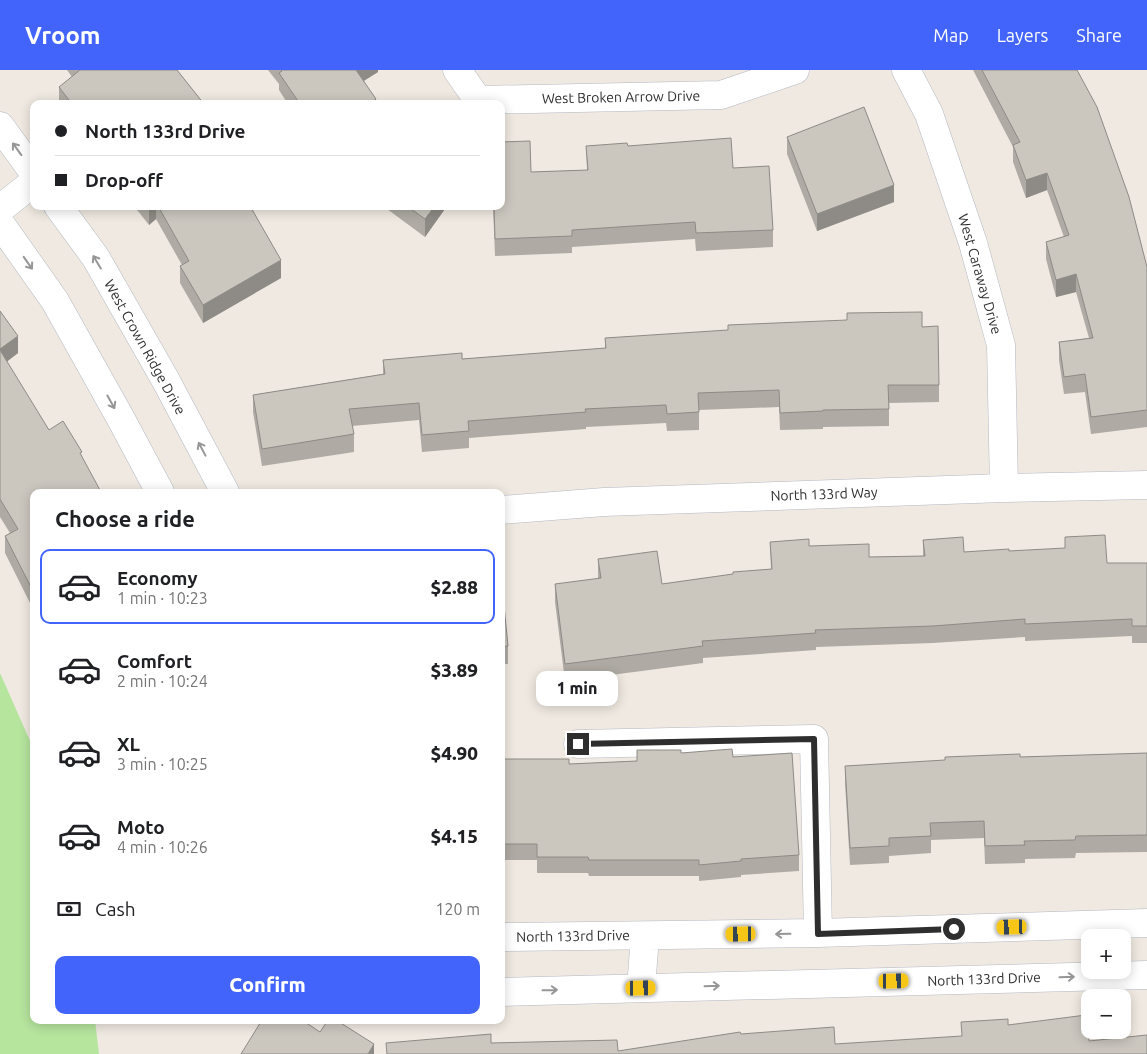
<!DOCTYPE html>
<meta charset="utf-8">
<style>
:root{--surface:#fff;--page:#f2f2f2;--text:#202124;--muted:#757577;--line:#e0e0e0;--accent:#4264fb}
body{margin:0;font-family:Ubuntu,sans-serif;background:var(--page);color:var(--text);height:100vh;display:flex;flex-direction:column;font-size:19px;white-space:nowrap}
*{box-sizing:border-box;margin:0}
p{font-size:16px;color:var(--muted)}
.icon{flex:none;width:28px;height:28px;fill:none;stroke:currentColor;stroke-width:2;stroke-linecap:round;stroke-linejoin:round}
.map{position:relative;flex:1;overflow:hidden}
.sheet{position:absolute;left:30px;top:419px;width:475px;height:535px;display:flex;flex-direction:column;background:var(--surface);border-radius:10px;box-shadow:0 2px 12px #0003}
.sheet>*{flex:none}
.banner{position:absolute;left:30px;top:30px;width:475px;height:110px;border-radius:10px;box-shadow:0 2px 12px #0003;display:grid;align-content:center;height:110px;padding:0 25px;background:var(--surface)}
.tools{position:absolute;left:1081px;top:859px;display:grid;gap:10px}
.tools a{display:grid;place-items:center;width:50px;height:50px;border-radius:10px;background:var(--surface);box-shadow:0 2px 12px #0003;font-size:25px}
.end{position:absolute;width:22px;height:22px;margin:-11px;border:6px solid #2e2e2e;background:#fff;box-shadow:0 0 0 2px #fff}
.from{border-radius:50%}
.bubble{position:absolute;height:35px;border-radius:10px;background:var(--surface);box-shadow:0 2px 12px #0003;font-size:16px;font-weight:800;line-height:35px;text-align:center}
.car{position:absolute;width:15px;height:30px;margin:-15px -8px;border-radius:6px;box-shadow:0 0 4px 1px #0007;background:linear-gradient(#f5c518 24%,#345 0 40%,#f5c518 0 76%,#345 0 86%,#f5c518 0)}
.banner b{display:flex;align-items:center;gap:18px;height:48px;font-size:19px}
.banner b+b{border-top:1px solid var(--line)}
.banner i{width:12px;height:12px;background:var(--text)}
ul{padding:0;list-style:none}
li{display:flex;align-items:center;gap:15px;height:75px;margin:0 10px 8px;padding:0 15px;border:2px solid transparent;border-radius:10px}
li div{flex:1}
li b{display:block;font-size:19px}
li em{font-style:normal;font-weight:800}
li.selected{border-color:var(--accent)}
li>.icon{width:45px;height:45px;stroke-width:1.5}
h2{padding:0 25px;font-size:22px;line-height:60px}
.pay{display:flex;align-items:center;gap:12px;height:55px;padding:0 25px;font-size:19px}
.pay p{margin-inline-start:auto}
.button{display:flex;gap:10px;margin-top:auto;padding:10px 25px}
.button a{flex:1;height:58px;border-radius:10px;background:var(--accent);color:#fff;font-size:20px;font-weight:800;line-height:58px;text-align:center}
header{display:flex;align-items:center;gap:30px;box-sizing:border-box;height:70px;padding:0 25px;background:var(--accent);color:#fff}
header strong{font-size:24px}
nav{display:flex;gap:28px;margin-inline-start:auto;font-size:18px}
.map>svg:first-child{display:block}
</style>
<header>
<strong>Vroom</strong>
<nav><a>Map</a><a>Layers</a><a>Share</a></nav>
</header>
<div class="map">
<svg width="1147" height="984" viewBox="0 0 1147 984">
<rect width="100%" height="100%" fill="#efe9e1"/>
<!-- green -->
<path fill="#b6e59e" d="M0,603L34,680V950H95L99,984H0Z"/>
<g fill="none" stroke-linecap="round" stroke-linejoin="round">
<!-- minor casing -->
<g stroke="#b4b7c1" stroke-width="29">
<path id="minor" d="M457,0L478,30L721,25L795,0
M906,0L929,44L973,173L1001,275L1004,418
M0,56L34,103
M58,136L96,188L165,309L225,422
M0,139L34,112
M0,153L55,231L121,349L160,422
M501,440L604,432L1004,418L1147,415
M578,674L814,669L818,863
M501,867L818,863L1147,853
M641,918L645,866
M501,922L1147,905"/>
</g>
<!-- minor -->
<use href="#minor" stroke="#fff" stroke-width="28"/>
</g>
<!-- wall -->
<path fill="#afaba4" d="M67,0H177L204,34H59V17L72,7Z
M268,0H378V2L364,11L376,34H288L279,20V14Z
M973,0H1077L1147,197V357L1091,364L1085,322L1064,324L1059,290V272L1089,268L1076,222L1056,227L1046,189V172L1064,167L1047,120L1026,128L1013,92V77Z
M787,67L894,132L817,161L787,84Z
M586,76H628L733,98L773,160V177L696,181L695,169L572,177V183L495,186L493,136H501L531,102L587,100Z
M134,136H250L281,208L203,253L180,213V196L182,195L156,149L149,155Z
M383,136H447L425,167Z
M0,241L18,283L7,291L34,422V541L5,483V466L10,463L0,447Z
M922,257L939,315V332L889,333V356L823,357V359L780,360L779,337L699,340V360L667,361L666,353L586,357V359L469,368V378L422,382L419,350L352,356L354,364V382L262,396L253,342V325L383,304V290L462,289L605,278V268Z
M923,470L964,482L1009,481L1107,493H1147V573H1132V566L1025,571V567L933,573L816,577V580L703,588V593L565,611L555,532V514L598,509V489L662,514L771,499L770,472L809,476L869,487L923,486Z
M501,506L508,576V594H501Z
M681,683L733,687L799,785V801L741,805V807L699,811V806H589L588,803H537V790H501V689L569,694L637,691Z
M1147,683V782L1076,783L1075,788L1025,789V793L985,794L984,768L931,770V783L889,786V793L850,795L845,713V696L1020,687Z"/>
<!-- shaded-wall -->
<path fill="#8e8b86" d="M355,0H378V2L355,16Z
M376,29V34H369Z
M1047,103V120L1026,128V110Z
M894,115V132L817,161V144Z
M151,136H156V149L149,155V138Z
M435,136H447L425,167V149Z
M281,190V208L203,253V235Z
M1076,204V222L1056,227V210Z
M18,266V283L0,297V279Z
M374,974V984H368Z"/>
<!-- building -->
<path fill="#cbc7bf" stroke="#8e8b86" d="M80,0H177L204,34H72L59,17Z
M281,0H356L376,29L369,34H300L279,3L282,1Z
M982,0H1077L1097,37L1129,127L1147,197V340L1091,347L1085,304L1064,307L1059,272L1093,268L1076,204L1056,210L1046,172L1069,165L1047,103L1026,110L1013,75L1020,72Z
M864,37L894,115L817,144L787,67Z
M731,68L733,98L769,96L773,160L696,163L695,152L572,160V166L495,169L494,136H501V72L530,71L531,102L588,100L586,76L627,73L628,76Z
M158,136H250L281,190L203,235L180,196L189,191Z
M407,136H435L425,149Z
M0,241L18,266L0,279Z
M922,242V257L938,256L939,315H888L889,339L823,340V341L780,343L779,320L698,323L699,342L667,344L666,335L585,339L586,342L468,351L469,361L422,365L419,333L349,339L354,364L262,379L253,325L385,304L383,290L462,283V289L606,278L605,268L728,260V255L847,250V243Z
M0,280L49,360L63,351L82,382L80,383L101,422H34V523L5,466L18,459L0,429Z
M1105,465L1107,493H1147V556H1132V549L1025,554V549L933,556L815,560L816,563L702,571L703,576L565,594L555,514L601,508L598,489L657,481L662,514L733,504V502L772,499L770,472L809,469V476L869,474V487L925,486L923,470L963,467L964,482L1009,479V481L1065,478V467Z
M501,506L508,576L501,577Z
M732,679L733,687L792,683L799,785L741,789V791L699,795V790H589L588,787H537V774H501V689H569V694L637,691V680H681V683Z
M1147,683V765L1076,766L1075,770L1024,771L1025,775L985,776L984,751L930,753L931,766L889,768V776L850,778L845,696L945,690V687L1020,684V687Z
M1086,945L1089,971L1147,965V984H387L386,973L491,964V973L617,970L618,981L740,962L741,964L834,957L835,974L962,966L961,952L1008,949V955Z
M262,950H302L320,962L328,950H336L374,974L368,984H241Z"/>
<!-- one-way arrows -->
<defs><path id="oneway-shaft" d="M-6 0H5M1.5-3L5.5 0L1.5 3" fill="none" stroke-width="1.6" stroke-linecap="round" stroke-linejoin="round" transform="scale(1.25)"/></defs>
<g stroke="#969696">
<use href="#oneway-shaft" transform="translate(17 79) rotate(-126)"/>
<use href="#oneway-shaft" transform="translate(97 192) rotate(-121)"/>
<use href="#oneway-shaft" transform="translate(28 193) rotate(55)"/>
<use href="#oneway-shaft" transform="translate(111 332) rotate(61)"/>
<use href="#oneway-shaft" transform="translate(202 379) rotate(-118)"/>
<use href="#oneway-shaft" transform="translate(783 864) rotate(179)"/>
<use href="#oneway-shaft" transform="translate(1067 907) rotate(-2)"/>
<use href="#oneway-shaft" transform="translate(712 916) rotate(-2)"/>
<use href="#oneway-shaft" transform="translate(550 920) rotate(-1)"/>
</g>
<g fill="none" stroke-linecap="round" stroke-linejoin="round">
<!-- route -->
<path stroke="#2e2e2e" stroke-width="6" d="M578,674L814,669L818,864L954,859"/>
</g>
<g text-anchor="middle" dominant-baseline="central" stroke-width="4" stroke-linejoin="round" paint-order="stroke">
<!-- street labels -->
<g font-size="14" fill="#2e2e2e" stroke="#fff">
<text transform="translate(621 27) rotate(-1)">West Broken Arrow Drive</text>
<text transform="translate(980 204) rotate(74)">West Caraway Drive</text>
<text transform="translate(145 277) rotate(61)">West Crown Ridge Drive</text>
<text transform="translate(824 424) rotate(-2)">North 133rd Way</text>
<text transform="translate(573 866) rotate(-1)">North 133rd Drive</text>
<text transform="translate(984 909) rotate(-2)">North 133rd Drive</text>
</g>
</g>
</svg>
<div class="tools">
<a>+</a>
<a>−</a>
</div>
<i class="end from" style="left:954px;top:859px"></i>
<i class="end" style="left:578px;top:674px"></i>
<div class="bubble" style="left:536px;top:601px;width:82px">1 min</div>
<i class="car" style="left:1012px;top:857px;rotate:268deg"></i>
<i class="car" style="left:741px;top:864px;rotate:269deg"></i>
<i class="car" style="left:894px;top:911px;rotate:89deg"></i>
<i class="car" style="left:641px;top:918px;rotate:89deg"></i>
<div class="banner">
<b><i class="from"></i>North 133rd Drive</b>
<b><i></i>Drop-off</b>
</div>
<section class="sheet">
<h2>Choose a ride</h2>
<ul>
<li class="selected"><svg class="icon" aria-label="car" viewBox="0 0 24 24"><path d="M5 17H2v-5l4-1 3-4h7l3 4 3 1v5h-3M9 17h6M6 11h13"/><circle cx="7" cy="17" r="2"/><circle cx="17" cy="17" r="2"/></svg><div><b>Economy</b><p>1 min · 10:23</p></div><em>$2.88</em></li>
<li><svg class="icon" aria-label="car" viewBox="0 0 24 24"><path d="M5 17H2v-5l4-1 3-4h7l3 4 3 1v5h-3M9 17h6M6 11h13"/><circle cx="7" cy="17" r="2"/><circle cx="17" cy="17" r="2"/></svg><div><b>Comfort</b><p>2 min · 10:24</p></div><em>$3.89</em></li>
<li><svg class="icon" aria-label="car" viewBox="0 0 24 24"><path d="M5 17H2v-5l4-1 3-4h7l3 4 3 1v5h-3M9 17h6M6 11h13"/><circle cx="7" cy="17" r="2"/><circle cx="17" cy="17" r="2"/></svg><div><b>XL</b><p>3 min · 10:25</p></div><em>$4.90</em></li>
<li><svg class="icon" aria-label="car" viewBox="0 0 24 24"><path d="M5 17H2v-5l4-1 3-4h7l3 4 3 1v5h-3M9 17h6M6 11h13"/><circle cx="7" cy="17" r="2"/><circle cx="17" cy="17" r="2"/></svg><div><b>Moto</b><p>4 min · 10:26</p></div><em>$4.15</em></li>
</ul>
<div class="pay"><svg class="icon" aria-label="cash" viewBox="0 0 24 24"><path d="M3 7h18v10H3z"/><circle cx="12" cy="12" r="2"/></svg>Cash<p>120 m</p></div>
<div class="button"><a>Confirm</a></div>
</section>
</div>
